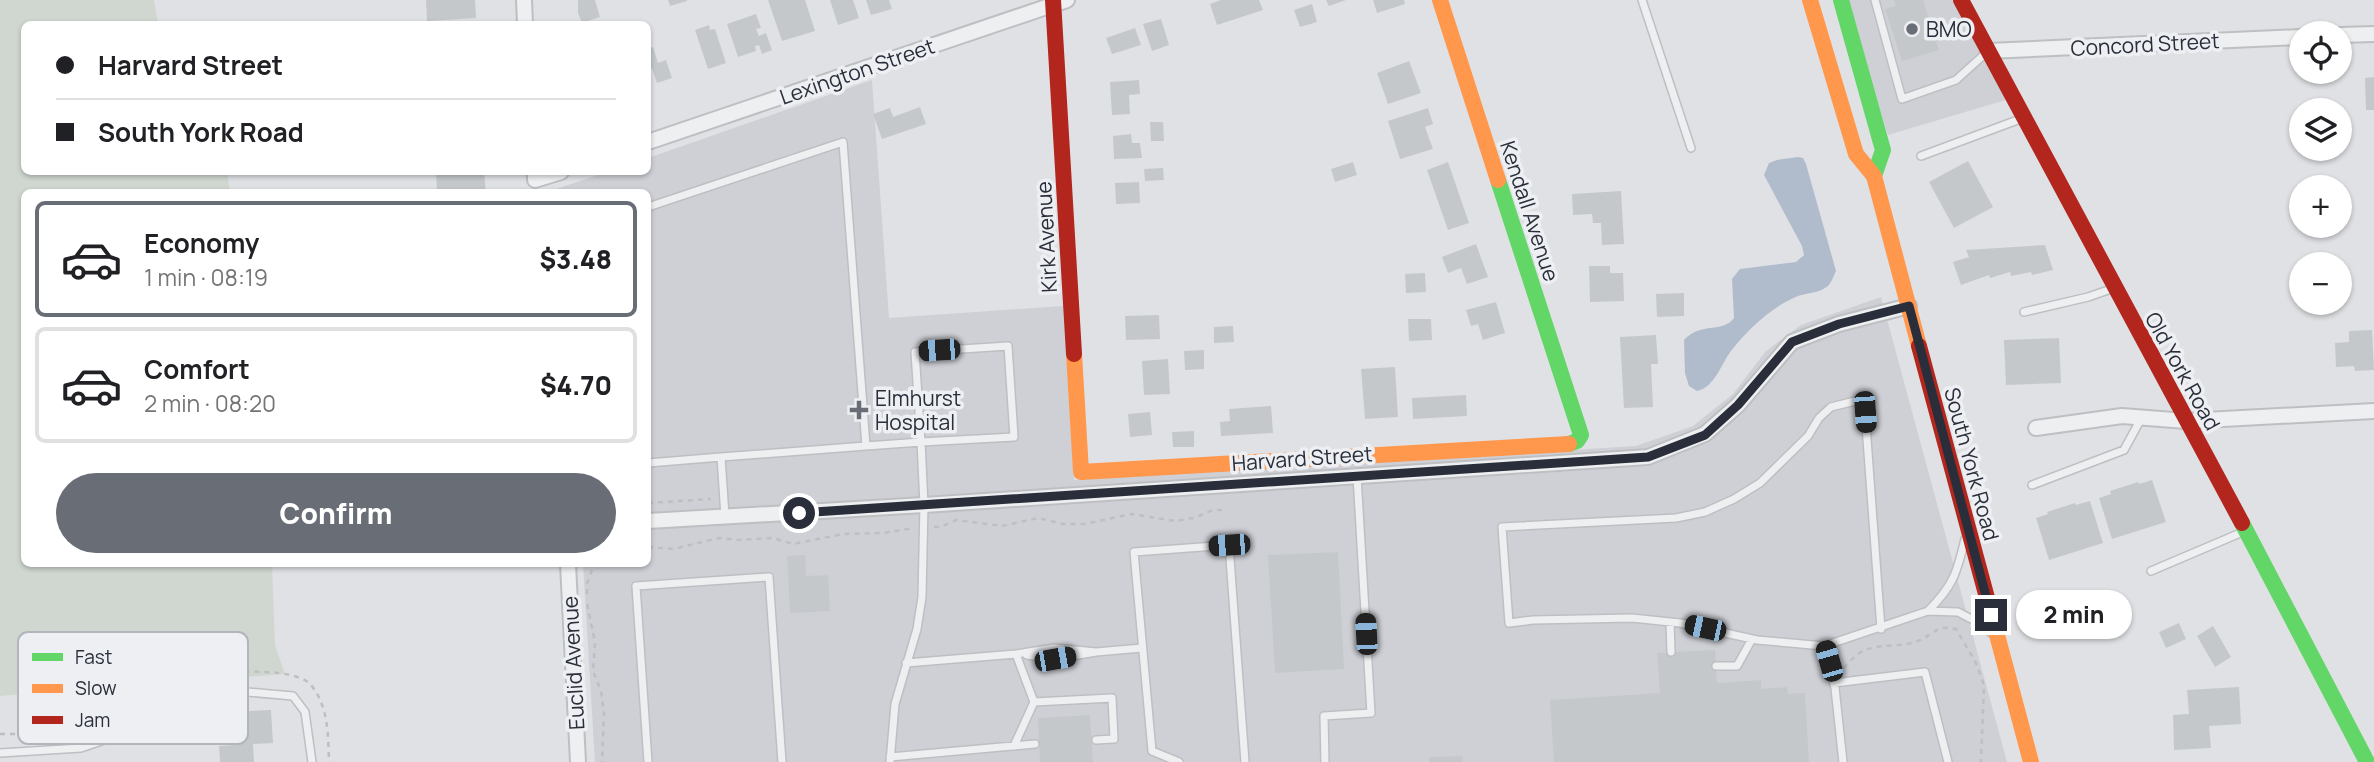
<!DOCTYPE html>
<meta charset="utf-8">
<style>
:root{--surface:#fff;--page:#f2f2f2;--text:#202124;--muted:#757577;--line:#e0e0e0;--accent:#696d76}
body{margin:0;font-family:Manrope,sans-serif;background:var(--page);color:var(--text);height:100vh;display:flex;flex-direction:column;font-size:26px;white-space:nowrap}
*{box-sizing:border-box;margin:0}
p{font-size:23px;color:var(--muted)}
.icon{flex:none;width:38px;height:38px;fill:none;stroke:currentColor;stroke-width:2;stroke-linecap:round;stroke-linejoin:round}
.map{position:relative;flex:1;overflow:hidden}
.details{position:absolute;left:21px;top:189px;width:630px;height:378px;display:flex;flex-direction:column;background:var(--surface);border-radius:10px;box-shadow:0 2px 5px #0004}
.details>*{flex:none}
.top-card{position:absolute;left:21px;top:21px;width:630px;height:154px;border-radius:10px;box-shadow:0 2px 5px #0004;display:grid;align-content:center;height:154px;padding:0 35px;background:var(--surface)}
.buttons{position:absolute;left:2289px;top:21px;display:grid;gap:14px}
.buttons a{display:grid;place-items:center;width:63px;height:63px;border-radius:50%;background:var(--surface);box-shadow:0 2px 5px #0004;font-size:35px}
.end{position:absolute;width:32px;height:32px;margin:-16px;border:9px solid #292e3a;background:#fff;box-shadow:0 0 0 4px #fff}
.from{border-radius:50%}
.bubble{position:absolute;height:49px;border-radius:24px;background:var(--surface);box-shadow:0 2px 5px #0004;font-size:23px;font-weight:800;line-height:49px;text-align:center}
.car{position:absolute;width:21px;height:42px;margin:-21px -10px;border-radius:9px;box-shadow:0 0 5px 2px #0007;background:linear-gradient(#222 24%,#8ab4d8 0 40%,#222 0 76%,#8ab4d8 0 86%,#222 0)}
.top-card b{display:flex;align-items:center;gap:24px;height:66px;font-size:26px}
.top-card b+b{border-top:2px solid var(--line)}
.top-card i{width:18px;height:18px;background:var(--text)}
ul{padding:12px 0 0;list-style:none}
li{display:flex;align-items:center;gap:21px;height:116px;margin:0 14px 10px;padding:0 21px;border:4px solid var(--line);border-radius:10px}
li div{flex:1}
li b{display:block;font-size:26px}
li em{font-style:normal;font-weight:800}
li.active{border-color:var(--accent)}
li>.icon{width:63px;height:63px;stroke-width:1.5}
.button{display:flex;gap:14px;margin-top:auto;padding:14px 35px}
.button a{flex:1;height:80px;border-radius:42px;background:var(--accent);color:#fff;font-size:28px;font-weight:800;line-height:80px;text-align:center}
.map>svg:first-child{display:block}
</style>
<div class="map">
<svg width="2374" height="762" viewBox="0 0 2374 762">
<rect width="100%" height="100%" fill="#e0e1e4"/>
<!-- built -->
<path fill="#ced0d6" d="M1845,0H1968L2019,96L1888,135Z
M872,80L889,318L1063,306L1074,480L1636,446L1693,426L1733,394L1766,351L1801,325L1881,297L2007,762H595L583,564H648V192H547L607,172H648V158Z"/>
<!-- green -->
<path fill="#d0d7d0" d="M0,0H154L158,24H24V172H227L230,192H24V564H269L272,565L275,645L285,674L0,696Z"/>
<!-- water -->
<path fill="#b0bccc" d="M1798,157L1803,158L1806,164L1836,271C1833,277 1831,285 1825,288C1817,293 1807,293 1798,296C1773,306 1748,329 1731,351C1721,364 1715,387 1697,391L1689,386L1685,373L1684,340C1702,321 1722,334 1734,318L1732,279L1740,269L1796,262L1804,255L1802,246L1764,175L1769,163L1777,160Z"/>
<!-- building -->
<path fill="#c5c8cb" d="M426,0H475L476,18L427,21Z
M578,0H595L600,17L582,23L578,13Z
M668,0H687V1L670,6Z
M768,0H805L815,31L782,41Z
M830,0H853L859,18L838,25Z
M866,0H889L892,9L871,15Z
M1221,0H1259L1263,10L1217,25L1210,4Z
M1326,0H1346L1329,6Z
M1373,0H1404L1405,4L1377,13Z
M1894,0H1923L1939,50L1902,61L1885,9L1896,6Z
M1312,4L1317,22L1300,27L1294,10Z
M756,14L761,28L756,29L759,36L766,33L772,50L762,54L759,45L755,46L756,51L738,57L727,24Z
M1161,19L1169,45L1152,51L1143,24Z
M709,25L710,30L715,29L726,63L708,69L695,30Z
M1135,28L1141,45L1112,54L1106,38Z
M653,47L658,63L666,60L672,78L657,83L652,68L648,70V49Z
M1409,61L1421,93L1388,104L1377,73Z
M2374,77V110H2366L2365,78Z
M1139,80L1140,94L1129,95L1130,114L1112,115L1110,82Z
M920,107L926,124L882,139L873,114L890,108L893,117Z
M1428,108L1433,124L1425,127L1433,149L1400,159L1388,121Z
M1150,122H1163L1164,141H1151Z
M1131,134L1132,143H1140L1142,158L1114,159L1113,136Z
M1968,161L1993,207L1954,228L1929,182Z
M1353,162L1357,175L1335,182L1331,169Z
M1448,162L1469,223L1448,230L1427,170Z
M1163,168L1164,180L1145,181L1144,169Z
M436,172H484L486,192H437Z
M1139,182L1140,203L1116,204L1115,183Z
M1621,191L1624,244L1602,245L1601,223H1593L1592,214L1573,215L1572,194Z
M1476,244L1488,277L1467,284L1461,268L1448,273L1442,257Z
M2045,245L2053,270L2032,275L2031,272L2011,276L2010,272L1990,278L1989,275L1961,285L1953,262L1969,257L1966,250Z
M1589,266H1610V273H1623L1624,301L1590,302Z
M1425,273L1426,292L1406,293L1405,274Z
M1684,293V316L1657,317L1656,294Z
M1496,302L1505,333L1483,340L1478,324L1471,326L1466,310Z
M1159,315L1160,339L1126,340L1125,316Z
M1408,319H1431L1432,340L1409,341Z
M1233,326L1234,342L1214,343V327Z
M2372,330L2374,370L2355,371L2354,366L2336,367L2335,343L2349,342V331Z
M1656,335L1658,364H1651L1653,407L1624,408L1620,337Z
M2059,338L2061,383L2006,385L2004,340Z
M1204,350V369L1185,370L1184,351Z
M1168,359L1170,394L1144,395L1142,361Z
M1395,367L1398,417L1365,419L1361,369Z
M1466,395L1467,416L1413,419L1412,398Z
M1271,406L1273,433L1221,436L1220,422L1230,421L1229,409Z
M1150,412L1152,435L1130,437L1128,414Z
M1194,431V447H1173L1172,432Z
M2152,480L2166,522L2112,539L2099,498L2111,494L2110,491L2138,482L2139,484Z
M2090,501L2103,543L2049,560L2036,518L2048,514L2047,512L2075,503L2076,505Z
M1338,552L1344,669L1275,673L1268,555Z
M805,555L806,576L828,575L830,611L790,613L787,556Z
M2179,623L2186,639L2166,648L2159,632Z
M2213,626L2231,657L2215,667L2197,636Z
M1715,650L1717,683L1761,680V689L1787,687L1788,694L1805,693L1809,762H1554L1550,700L1660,693L1657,653Z
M2239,687L2241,724L2209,726L2211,748L2174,750L2173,715L2189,714L2187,690Z
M271,710L273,743L253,744L254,762H220L219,746L234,745L232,712Z
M1090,715L1093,762H1040L1038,718Z
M1462,756L1463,762H1429V757Z"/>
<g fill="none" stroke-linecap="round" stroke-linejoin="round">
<!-- lane casing -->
<g stroke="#bebfc2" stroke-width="10">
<path id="lane" d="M1642,0L1691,148
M1875,0L1902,99L1956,80L1987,52
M1921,156L2023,118
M648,207L843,142L866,446L921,442L924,505L922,597L917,629L895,704L890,762
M2024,312L2088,297L2114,288
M1008,346L1014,437L921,442L915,352Z
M721,457L866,446
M648,463L721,457L725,516
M2032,485L2124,450L2142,417
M2151,571L2245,531
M1928,611C1953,586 1957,573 1965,539
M1670,622L1671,652
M1824,646L1757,640L1680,623L1632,618L1533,620L1509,623L1502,527L1676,518L1705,512L1734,499L1760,483L1808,436L1819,418L1831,407L1859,400L1864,403L1865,412L1881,629
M1016,654L1034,702L1112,698L1114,739L1096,740
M1027,655L1054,659L1096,652L1142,648
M906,663L1016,654L1054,648L1096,652
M1716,666H1737L1752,639
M1834,683L1925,672L1948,762
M1014,746L1034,702
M0,753L81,748L145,726L208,697L247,692L293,696L305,712L312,762
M890,757L1035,744
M648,762L636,586L769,577L782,762
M1179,762L1152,751L1134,552L1229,545L1245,762
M1325,762L1324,716L1371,713L1357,476
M1843,762L1835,688L1824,646L1928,611L1958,612L1977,622L1991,633"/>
</g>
<!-- street casing -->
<g stroke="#bebfc2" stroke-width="18">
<path id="street" d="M524,0L525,24
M2340,35L2374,34
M1988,51L2301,37
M648,142L1067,0
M535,172V180L561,172
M2036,428L2122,416L2186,421L2374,411
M648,521L924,505L1648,457L1705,434L1738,405L1792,342L1839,324L1909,306
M568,564L578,762"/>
</g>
<!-- path -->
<path stroke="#bebfc3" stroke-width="2.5" stroke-dasharray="5 5" stroke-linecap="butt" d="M648,503L711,499
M934,527H941L956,520L1002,526L1038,518L1063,524H1085L1131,514L1175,521L1194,518L1213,510H1225
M648,547L673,549L719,538L738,540L773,538L793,544L843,534L884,533L913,528
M587,594V584L594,564
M587,604L595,642L593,671L601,691L604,714L602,762
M1844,668C1849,662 1857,653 1865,650C1883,643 1903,648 1920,640C1937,632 1936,625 1956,629L1976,663L1984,685L1981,762
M121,722C128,713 136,700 145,693C172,675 289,660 311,685C329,707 328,736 329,762
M0,734H16L45,728L104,726"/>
<!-- lane -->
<use href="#lane" stroke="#eeeff1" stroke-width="7"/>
<!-- street -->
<use href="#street" stroke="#eeeff1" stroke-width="14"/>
<!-- fast -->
<path stroke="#63d668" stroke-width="16" d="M1841,0L1883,150L1874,176
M1498,180L1581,435L1577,441L1569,444
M2242,523L2367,762"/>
<!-- slow -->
<path stroke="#ff974d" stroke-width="16" d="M1440,0L1498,180
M1810,0L1856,154L1874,176L1919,346
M1074,354L1081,472L1569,444
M1993,620L2031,762"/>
<!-- jam -->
<path stroke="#b3261e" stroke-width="16" d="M1053,0L1074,354
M1961,0L2242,523
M1919,346L1993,620"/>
</g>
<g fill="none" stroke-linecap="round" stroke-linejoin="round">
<!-- route -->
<path stroke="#292e3a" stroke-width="9" d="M799,513L1648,457L1705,435L1738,405L1792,342L1839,324L1909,306L1991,615"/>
</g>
<!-- markers -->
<g fill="#696d76" stroke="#edeff3" stroke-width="2.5">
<circle cx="1912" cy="29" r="7"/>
<path d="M855.5 399.5h7v7h7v7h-7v7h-7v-7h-7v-7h7z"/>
</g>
<g text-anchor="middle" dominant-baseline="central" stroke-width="7" stroke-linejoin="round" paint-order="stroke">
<!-- poi labels -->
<g font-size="21" fill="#292e3a" stroke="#edeff3" text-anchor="start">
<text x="1926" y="29">BMO</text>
<text x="875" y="398">Elmhurst<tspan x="875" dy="24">Hospital</tspan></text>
</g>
<!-- street labels -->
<g font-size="21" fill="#292e3a" stroke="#edeff3">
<text transform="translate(2145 44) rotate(-3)">Concord Street</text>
<text transform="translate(857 71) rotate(-19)">Lexington Street</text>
<text transform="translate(1530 211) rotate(72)">Kendall Avenue</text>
<text transform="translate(1046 237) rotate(-93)">Kirk Avenue</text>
<text transform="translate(2183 371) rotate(61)">Old York Road</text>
<text transform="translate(1302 458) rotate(-4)">Harvard Street</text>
<text transform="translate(1972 464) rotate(75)">South York Road</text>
<text transform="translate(573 663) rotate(-93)">Euclid Avenue</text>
</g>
</g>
<!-- legend -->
<rect x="18" y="632" width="230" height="112" rx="10" fill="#edeff3" stroke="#b2b5bc" stroke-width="2"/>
<rect x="32" y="653" width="31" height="8" fill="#63d668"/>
<rect x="32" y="684" width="31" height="9" fill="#ff974d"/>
<rect x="32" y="716" width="31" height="8" fill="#b3261e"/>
<g font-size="19" fill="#292e3a">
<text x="75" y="664">Fast</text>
<text x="75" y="695">Slow</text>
<text x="75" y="727">Jam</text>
</g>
</svg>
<div class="buttons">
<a><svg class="icon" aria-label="locate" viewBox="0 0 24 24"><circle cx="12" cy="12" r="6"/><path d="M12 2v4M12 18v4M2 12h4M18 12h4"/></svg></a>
<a><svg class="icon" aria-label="layers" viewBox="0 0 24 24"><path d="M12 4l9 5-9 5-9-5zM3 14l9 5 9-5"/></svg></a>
<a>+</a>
<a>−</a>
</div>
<i class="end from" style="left:799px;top:513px"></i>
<i class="end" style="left:1991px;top:615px"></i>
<div class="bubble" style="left:2016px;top:590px;width:116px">2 min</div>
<i class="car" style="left:939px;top:350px;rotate:266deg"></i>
<i class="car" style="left:1865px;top:412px;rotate:176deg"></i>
<i class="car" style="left:1229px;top:545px;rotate:266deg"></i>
<i class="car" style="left:1705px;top:628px;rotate:282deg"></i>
<i class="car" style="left:1366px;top:634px;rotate:357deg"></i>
<i class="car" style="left:1055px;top:659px;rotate:80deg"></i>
<i class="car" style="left:1829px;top:661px;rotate:344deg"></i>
<div class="top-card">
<b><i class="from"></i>Harvard Street</b>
<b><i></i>South York Road</b>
</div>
<section class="details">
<ul>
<li class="active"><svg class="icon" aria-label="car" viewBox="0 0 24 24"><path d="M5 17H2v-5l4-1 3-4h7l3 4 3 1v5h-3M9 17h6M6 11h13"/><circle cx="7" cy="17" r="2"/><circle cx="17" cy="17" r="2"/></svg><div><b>Economy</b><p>1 min · 08:19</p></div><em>$3.48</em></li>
<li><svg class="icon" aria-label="car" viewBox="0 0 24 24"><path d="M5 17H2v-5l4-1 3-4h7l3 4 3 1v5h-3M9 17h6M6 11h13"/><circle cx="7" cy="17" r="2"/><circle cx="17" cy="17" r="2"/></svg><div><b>Comfort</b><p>2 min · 08:20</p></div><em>$4.70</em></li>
</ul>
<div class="button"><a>Confirm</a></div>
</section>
</div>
